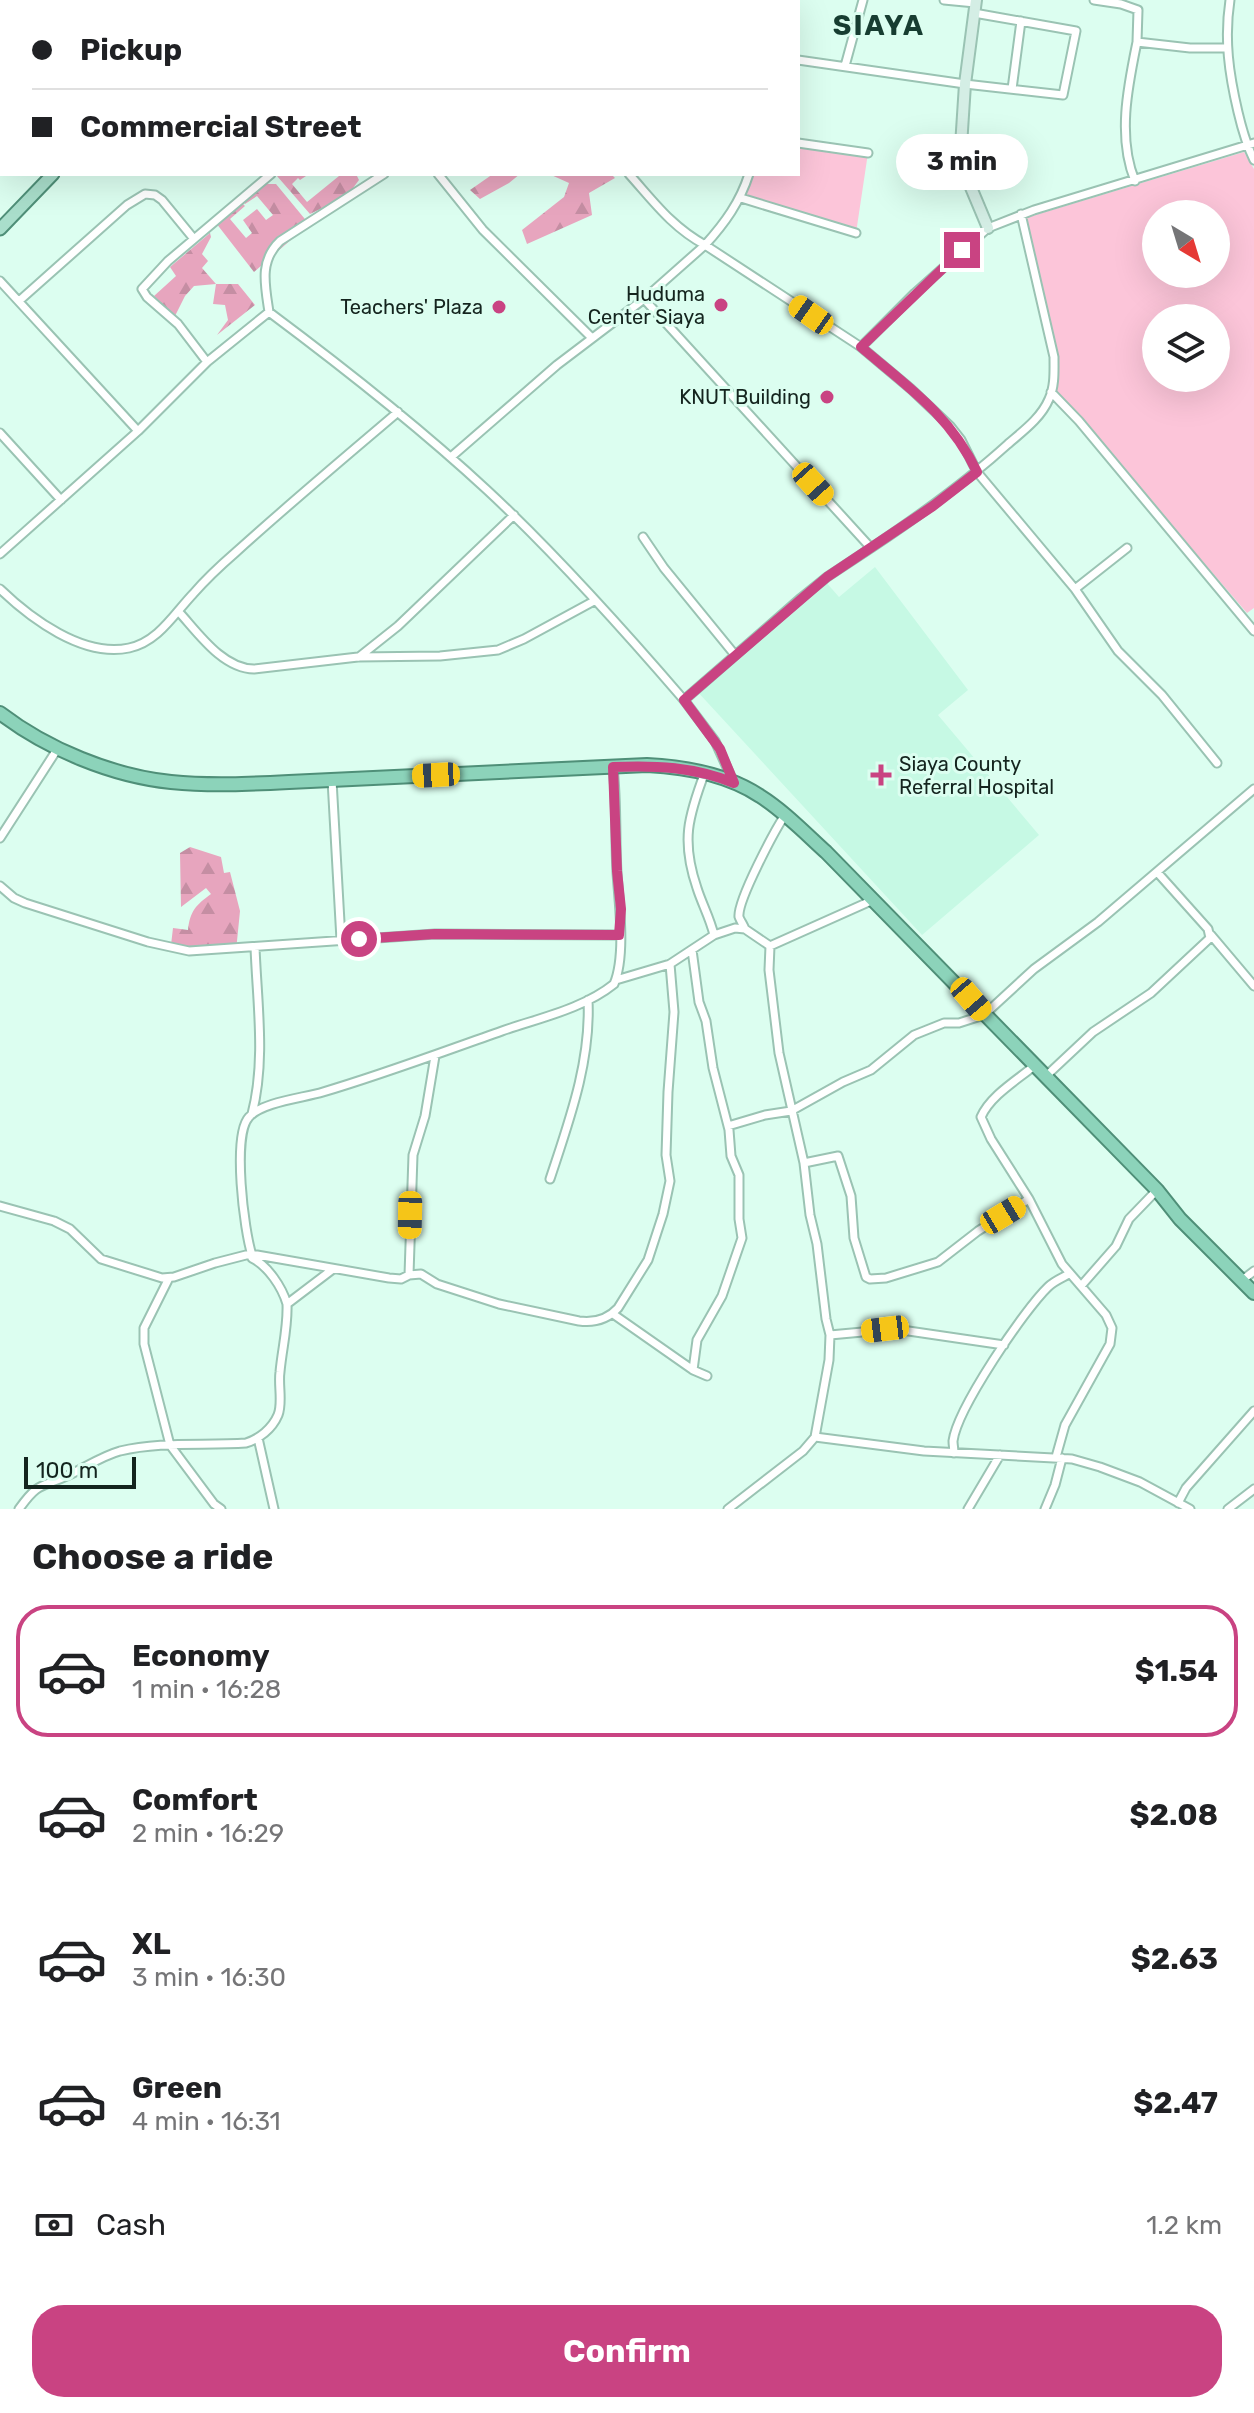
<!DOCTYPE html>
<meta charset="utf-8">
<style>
:root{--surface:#fff;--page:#f2f2f2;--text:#202124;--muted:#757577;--line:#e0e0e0;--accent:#c94382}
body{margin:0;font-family:Rubik,sans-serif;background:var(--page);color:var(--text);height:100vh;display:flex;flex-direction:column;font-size:30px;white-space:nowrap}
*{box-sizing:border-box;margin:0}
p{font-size:26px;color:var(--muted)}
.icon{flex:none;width:44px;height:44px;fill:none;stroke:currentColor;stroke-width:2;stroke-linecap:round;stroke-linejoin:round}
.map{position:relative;height:1509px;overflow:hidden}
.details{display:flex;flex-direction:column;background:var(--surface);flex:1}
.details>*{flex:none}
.top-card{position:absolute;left:0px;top:0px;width:800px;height:176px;box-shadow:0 8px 32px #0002;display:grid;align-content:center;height:176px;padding:0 32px;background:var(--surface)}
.needle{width:52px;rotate:142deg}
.tools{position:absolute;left:1142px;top:200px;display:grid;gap:16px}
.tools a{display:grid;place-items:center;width:88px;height:88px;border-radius:50%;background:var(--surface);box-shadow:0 8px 32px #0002;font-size:40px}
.scale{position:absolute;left:24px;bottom:20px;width:112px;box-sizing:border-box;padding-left:8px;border:4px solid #14241e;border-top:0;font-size:22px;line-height:28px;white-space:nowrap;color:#14241e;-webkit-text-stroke:6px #dcfef0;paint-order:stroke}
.end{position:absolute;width:36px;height:36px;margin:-18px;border:10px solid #c94382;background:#fff;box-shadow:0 0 0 4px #fff}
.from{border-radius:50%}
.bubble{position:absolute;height:56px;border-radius:28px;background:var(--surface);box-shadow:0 8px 32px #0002;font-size:26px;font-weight:700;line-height:56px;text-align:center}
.car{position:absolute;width:24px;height:48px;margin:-24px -12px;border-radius:10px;box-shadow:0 0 6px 2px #0007;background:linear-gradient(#f5c518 24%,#345 0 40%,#f5c518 0 76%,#345 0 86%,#f5c518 0)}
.top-card b{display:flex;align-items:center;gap:28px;height:76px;font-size:30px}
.top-card b+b{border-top:2px solid var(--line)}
.top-card i{width:20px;height:20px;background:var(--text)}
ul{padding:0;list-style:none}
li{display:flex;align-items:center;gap:24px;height:132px;margin:0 16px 12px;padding:0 16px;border:4px solid transparent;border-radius:32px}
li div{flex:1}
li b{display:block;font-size:30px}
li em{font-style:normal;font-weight:700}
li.current{border-color:var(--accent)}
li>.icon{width:72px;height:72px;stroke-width:1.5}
h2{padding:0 32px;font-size:36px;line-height:96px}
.pay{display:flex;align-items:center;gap:20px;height:88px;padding:0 32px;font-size:30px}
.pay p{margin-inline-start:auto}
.cta{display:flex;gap:16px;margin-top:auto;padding:16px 32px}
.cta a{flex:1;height:92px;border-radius:32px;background:var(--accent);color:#fff;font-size:32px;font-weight:700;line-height:92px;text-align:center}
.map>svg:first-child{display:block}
</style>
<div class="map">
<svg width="1254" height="1509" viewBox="0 0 1254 1509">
<defs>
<pattern id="forest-firs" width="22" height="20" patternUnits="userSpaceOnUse" patternTransform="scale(2)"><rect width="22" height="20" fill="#e7a5be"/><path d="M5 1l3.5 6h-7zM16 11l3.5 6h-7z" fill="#c58ea3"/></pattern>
</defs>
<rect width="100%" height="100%" fill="#dcfef0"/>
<!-- built -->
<path fill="#c6f9e4" d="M875,567L968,690L938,715L1039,835L922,935L695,689L825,581L839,597Z"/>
<!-- forest -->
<path fill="url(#forest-firs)" d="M279,174H305L306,176L300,180L298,178L292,184L307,202L339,176L338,174H356L359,180L347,196L310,214L277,176Z
M493,174H520L509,183L480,199L470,190Z
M549,174H611L615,178L589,193L592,215L527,244L522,230L564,197L569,183Z
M262,184H276L309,224L254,272L216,223L242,203L245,206L230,219L246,238L252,233L243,220L257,209L266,220L273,215L257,196L245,204L243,201Z
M210,233L211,237L202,254L208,261L202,268L216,284H238L255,305L217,335L228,320L225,305L213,304L216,284L194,286L185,296L175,316L154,296L176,276L170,267Z
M190,847L221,857L224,873L230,872L240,911L236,951L171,945L173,928L188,930C190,911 196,905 211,894L206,888L181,907L180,853Z"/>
<!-- park -->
<path fill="#fcc5d9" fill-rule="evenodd" d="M798,141L868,153L856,233L745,199L752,174H798Z
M1244,152L1254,169V608L1247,613L1135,483L1051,392L1056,352L1022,219ZM1156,214H1216V274H1156ZM1156,318H1216V378H1156Z"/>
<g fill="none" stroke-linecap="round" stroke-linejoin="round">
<!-- minor casing -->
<g stroke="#9ac3b3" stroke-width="11">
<path id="minor" d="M286,0L288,2
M603,0L605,2
M723,0L725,2
M944,0L975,3
M1094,0L1121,4L1138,10L1137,42L1190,48H1226
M1230,0C1224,39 1229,74 1238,112C1242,129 1246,144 1254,160
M583,2L585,0
M798,60L965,84L1063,95L1076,31L974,13
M845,66L863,0
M1012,89L1021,21
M798,143L868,153
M384,174L280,241C259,261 265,285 269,312C344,368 418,426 487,490C556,554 622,628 684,700
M438,174L483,230L591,337
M629,174C654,202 672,227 705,245C725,223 740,202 749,174
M1135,181C1117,137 1128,86 1137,42
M741,198L856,233
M0,281L138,431
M644,299L871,548L827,577L801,598L684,700L715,741L733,781
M19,301L127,205L145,194L155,195L162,200L194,239
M861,347L911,389L950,426L961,440L977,472L1075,589L1127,548
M207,362L178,324L147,297L142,289L168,261L271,174
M1051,392L1079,421L1254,631
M0,433L61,500
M451,457L557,365L644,299L705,245L861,347L915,293L988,228L1034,210L1254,143
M643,537L664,568L735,655
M871,548C919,516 965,483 1008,444C1023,431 1041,418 1049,399C1055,386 1054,371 1054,357L1021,214
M0,554L138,431L207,362L269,312
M0,589C30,618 83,658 129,648C158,642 174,614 193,594C206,579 221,565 236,552C289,504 344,458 398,412
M1075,589L1118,651L1162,695L1217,763
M179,612C198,633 223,669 254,669L358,657L440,656L498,650L524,639L594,601
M359,657L398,626L514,515
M705,772C688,817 681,841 697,888C702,904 710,918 714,935
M332,780L341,940
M0,838L58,748
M0,886L14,898L25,903L148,942L189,951L435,934L619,935
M745,929C745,928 739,918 739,917C737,901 775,830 785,815
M1211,935L1254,986
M770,946L873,900
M692,950L699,1002L706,1021L713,1068L729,1130L731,1156L739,1175V1219L742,1238L722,1296L697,1340L693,1370
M616,980L670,964L714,935L735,928L745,929L770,946L769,970L779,1053L804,1163L810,1215L817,1244L826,1319L830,1335L829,1360L815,1437L803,1451L728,1509
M1034,1066C1017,1080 990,1096 981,1117L991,1139L1029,1199L1062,1264L1106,1315L1112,1328L1110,1344L1065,1425L1056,1457
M1045,1077L1093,1032L1151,993L1210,938L1208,929L1157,872
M252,1114C266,1060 257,1002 255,947
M728,1126L765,1115L791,1111L843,1082L871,1070L914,1035L944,1023H959L984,1015L1034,969L1098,922L1254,789
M804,1163L838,1156L851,1196L854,1238L866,1277L870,1279L886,1278L938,1262L978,1231L1029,1199
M550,1179C569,1121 591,1062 588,1000
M0,1206L54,1221L70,1229L101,1259L162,1278L174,1277L215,1263L246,1255H257L389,1278L401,1279L409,1275L421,1274L437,1284L499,1304L579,1321C594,1323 607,1320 618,1308L648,1260L663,1214L670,1181L666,1155L668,1092L674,1012L670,964
M252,1255C244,1231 232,1135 249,1117C262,1102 303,1098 323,1092C384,1074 442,1052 502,1031C539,1018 583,1009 614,984C626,956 619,903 617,873C615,838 617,802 613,767
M409,1275L413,1155L425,1116L435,1056
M169,1278L144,1328V1344L170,1445L214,1504L221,1509
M1241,1281L1254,1271
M1081,1286L1116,1246L1129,1219L1157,1190
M287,1304L333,1269
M613,1314L693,1370L707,1376
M830,1335L895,1329L1004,1345
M815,1437L924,1451L1072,1459L1100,1467L1140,1482L1190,1509
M258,1438L274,1509
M954,1453C954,1449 953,1445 953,1441C957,1409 1024,1310 1048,1287C1054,1281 1062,1278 1069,1274
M1178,1503L1186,1488L1254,1411
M19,1509C39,1481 41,1488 69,1475C86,1467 102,1456 120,1451C161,1441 204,1446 246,1443C259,1439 272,1429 278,1415C283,1403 278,1385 280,1372C282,1349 288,1327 287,1304C282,1287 268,1266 252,1258
M968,1509L1000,1455
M1045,1509L1055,1485L1062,1458
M1228,1509L1254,1489"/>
</g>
<!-- secondary casing -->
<g stroke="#9ac3b3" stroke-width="14">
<path id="secondary" d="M976,0L965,84L961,146L967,178L988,228"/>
</g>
<!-- primary casing -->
<g stroke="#4f8f78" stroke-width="15">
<path id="primary" d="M264,2L266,0
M0,229L53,174"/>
</g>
<!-- trunk casing -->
<g stroke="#4f8f78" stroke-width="16">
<path id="trunk" d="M68,0L69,2
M0,713C47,749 112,776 171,782C210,786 250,784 289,782L647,765C686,767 727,774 760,796C784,811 805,833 826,852L1157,1190L1180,1219L1254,1293"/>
</g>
<!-- minor -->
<use href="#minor" stroke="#fff" stroke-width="7"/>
<!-- secondary -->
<use href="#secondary" stroke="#d4eee5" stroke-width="10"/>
<!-- primary -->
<use href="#primary" stroke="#a9decb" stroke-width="11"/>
<!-- trunk -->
<use href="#trunk" stroke="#8cd3ba" stroke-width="12"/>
</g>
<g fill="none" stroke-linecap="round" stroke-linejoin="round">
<!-- route -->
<path stroke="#c94382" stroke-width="10" d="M359,939L435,934L619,935L621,909L617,871L613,767C656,765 694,767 734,783L720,749L684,700L827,577L933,506L977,472C950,415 907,386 861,347L962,250"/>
</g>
<!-- markers -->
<g fill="#c94382" stroke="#dcfef0" stroke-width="3">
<circle cx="721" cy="305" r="8"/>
<circle cx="499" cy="307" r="8"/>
<circle cx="827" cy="397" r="8"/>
<path d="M877 763h8v8h8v8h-8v8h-8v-8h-8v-8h8z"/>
</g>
<g text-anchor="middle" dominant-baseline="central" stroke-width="6" stroke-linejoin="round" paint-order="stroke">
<!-- poi labels -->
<g font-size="20" fill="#14241e" stroke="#dcfef0" text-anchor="end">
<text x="705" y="294">Huduma<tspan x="705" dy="23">Center Siaya</tspan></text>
<text x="483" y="307">Teachers' Plaza</text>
<text x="811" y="397">KNUT Building</text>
<text x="899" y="764" text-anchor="start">Siaya County<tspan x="899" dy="23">Referral Hospital</tspan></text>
</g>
<!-- district labels -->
<g font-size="28" font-weight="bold" letter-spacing="2" fill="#173d31" stroke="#dcfef0">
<text x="879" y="25">SIAYA</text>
</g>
</g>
</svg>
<div class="tools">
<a><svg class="needle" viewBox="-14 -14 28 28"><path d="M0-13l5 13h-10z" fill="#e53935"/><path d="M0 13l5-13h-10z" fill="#757577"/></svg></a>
<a><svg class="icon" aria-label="layers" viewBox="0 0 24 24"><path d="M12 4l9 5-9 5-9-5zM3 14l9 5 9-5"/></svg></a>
</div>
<div class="scale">100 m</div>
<i class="end from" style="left:359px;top:939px"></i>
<i class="end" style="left:962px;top:250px"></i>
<div class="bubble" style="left:896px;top:134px;width:132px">3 min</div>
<i class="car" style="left:811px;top:315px;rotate:305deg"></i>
<i class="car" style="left:813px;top:484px;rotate:138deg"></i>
<i class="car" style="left:436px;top:775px;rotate:267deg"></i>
<i class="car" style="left:971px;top:999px;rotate:139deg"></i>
<i class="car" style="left:410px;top:1215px;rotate:181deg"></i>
<i class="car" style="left:1003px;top:1215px;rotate:59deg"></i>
<i class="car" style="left:885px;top:1329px;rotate:263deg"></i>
<div class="top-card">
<b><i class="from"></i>Pickup</b>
<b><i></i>Commercial Street</b>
</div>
</div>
<section class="details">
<h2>Choose a ride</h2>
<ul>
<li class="current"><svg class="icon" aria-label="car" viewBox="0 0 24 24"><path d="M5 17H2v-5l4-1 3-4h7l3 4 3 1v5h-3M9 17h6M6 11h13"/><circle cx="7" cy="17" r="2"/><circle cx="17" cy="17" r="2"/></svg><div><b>Economy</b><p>1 min · 16:28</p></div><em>$1.54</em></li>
<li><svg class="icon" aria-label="car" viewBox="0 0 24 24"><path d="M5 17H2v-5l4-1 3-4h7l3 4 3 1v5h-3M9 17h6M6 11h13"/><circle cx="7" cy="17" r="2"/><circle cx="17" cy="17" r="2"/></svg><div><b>Comfort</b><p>2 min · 16:29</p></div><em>$2.08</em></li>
<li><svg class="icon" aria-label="car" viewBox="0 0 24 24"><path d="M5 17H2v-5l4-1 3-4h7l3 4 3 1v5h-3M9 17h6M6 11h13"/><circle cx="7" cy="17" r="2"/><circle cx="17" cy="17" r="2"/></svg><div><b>XL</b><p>3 min · 16:30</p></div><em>$2.63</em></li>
<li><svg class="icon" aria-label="car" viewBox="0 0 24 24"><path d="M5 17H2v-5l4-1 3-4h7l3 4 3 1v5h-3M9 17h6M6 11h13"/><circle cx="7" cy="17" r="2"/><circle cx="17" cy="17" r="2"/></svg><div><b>Green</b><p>4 min · 16:31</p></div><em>$2.47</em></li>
</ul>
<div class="pay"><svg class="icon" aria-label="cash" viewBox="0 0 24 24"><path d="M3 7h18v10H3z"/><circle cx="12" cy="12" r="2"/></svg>Cash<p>1.2 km</p></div>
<div class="cta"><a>Confirm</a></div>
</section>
